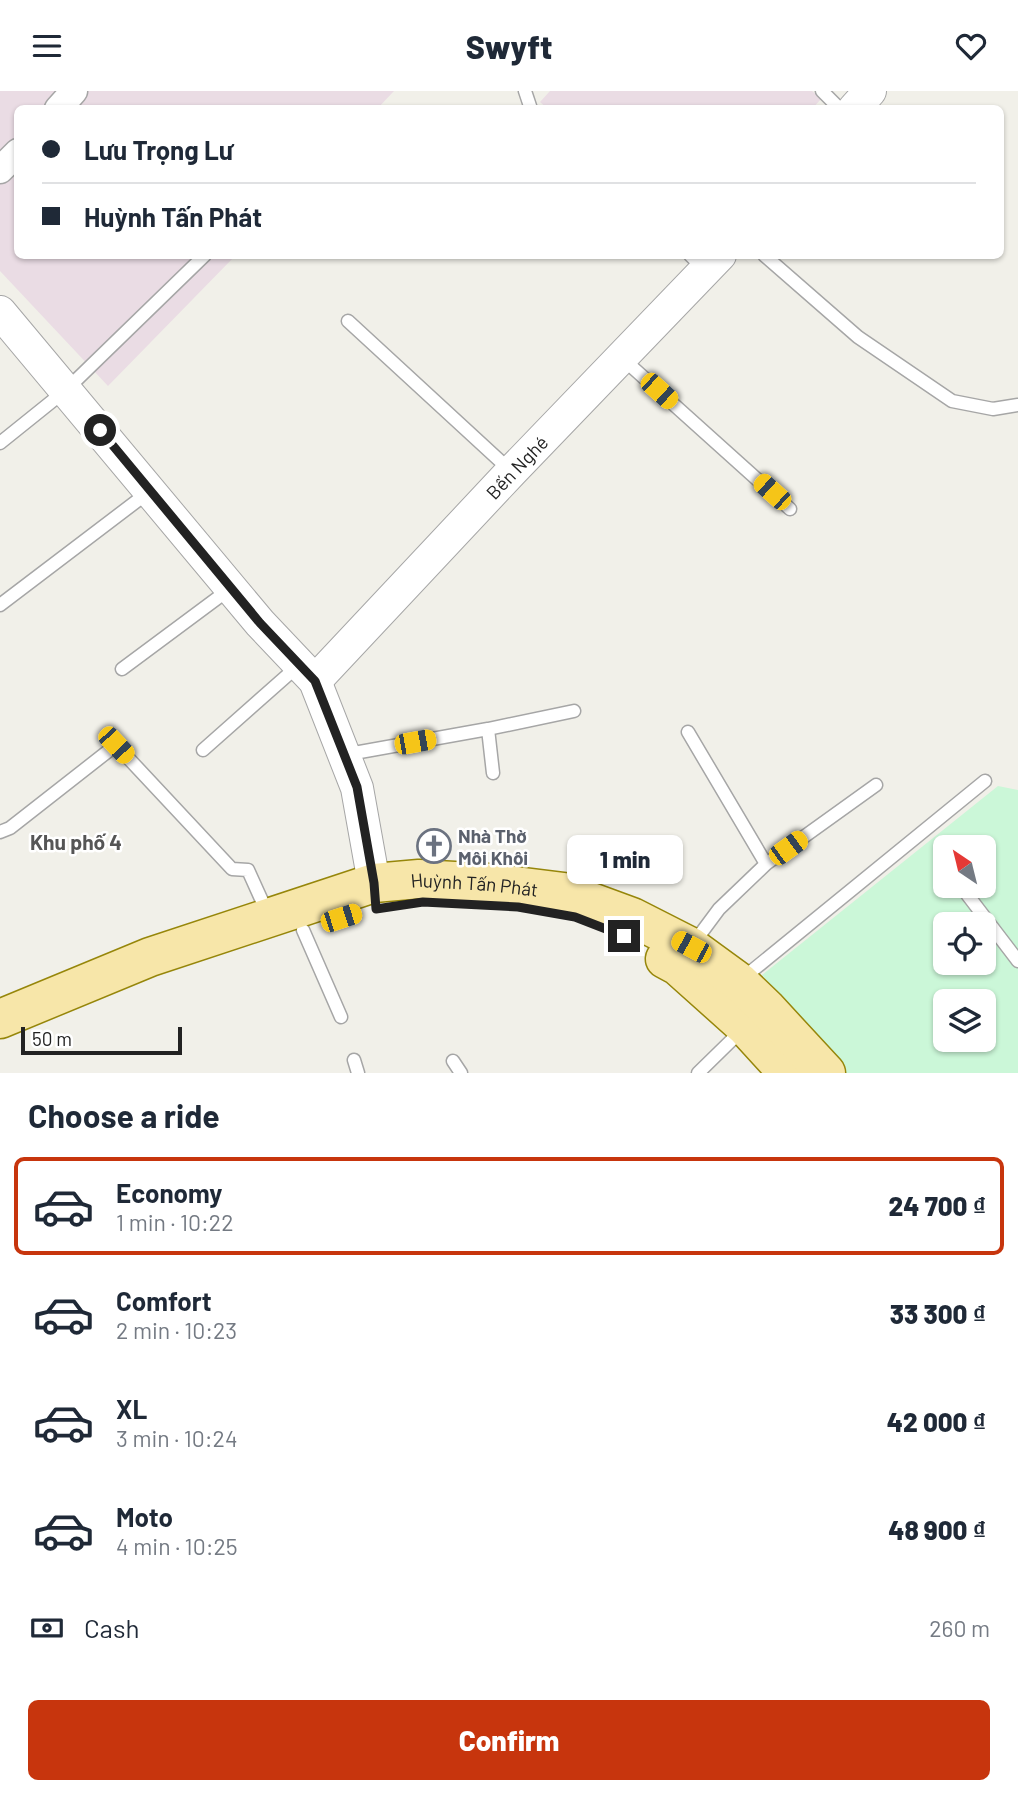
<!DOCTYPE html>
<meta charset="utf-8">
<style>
:root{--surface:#fff;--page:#f2f2f3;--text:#1f2937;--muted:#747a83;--line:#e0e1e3;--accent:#c7350d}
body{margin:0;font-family:Barlow,sans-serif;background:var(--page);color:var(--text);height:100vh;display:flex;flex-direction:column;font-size:26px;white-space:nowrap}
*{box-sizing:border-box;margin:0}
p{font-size:23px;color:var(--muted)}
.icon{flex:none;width:38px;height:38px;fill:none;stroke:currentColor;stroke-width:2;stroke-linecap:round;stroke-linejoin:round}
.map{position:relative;height:982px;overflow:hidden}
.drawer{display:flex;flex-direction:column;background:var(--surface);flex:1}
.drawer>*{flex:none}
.top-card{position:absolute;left:14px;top:14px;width:990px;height:154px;border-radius:10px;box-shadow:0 2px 5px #0004;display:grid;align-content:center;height:154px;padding:0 28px;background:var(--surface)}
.needle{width:46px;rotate:325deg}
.buttons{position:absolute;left:933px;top:744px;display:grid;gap:14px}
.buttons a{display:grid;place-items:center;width:63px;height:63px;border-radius:10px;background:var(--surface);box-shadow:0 2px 5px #0004;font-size:35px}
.scale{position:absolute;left:21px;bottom:18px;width:161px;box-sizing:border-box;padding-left:7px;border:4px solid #222;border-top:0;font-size:19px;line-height:24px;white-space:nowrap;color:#222;-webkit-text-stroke:5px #fff;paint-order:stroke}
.end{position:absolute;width:32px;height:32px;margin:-16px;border:9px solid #222;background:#fff;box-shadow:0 0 0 4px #fff}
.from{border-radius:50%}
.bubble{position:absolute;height:49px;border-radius:10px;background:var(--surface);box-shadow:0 2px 5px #0004;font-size:23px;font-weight:800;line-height:49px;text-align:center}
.car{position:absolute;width:21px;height:42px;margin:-21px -10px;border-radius:9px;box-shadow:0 0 5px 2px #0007;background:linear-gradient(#f5c518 24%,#345 0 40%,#f5c518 0 76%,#345 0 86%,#f5c518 0)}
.top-card b{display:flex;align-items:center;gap:24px;height:66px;font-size:26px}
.top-card b+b{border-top:2px solid var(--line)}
.top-card i{width:18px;height:18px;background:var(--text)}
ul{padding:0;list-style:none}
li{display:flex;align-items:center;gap:21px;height:98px;margin:0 14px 10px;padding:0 14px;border:4px solid transparent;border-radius:10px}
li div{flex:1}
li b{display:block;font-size:26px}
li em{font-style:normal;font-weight:800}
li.current{border-color:var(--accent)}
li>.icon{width:63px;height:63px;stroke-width:1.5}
h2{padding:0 28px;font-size:32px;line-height:84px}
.pay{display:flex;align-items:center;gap:18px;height:77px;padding:0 28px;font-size:26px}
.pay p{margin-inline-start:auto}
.action{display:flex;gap:14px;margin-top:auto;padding:14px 28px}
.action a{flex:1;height:80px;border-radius:10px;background:var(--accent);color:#fff;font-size:28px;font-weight:800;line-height:80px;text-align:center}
header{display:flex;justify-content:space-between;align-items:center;height:91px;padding:0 28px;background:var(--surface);font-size:32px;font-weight:800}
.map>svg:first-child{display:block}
</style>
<header><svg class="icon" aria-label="menu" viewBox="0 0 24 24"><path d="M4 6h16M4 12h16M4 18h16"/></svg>Swyft<svg class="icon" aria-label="heart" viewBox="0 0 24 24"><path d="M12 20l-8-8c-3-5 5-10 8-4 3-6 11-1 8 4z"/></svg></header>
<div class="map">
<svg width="1018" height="982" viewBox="0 0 1018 982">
<rect width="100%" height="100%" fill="#f1f0e9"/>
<!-- industrial -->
<path fill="#eadce4" d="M0,0H394L377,18H18V164L235,165L108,295L0,180Z
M550,0H812L821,8L812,18L547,17L540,11Z"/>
<!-- park -->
<path fill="#cbf7d8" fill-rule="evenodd" d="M998,695L1018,699V982H844L762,884ZM945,756H984V794H945ZM945,833H984V872H945ZM945,910H984V948H945Z"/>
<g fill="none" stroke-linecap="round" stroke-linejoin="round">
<!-- service casing -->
<g stroke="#a6a6a6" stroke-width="15">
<path id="service" d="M525,0L531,18
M822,0L840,18
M690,164L705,179
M764,164L858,246L952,310L993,318L1018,314
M348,230L511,380
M622,267L790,418
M0,352L66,299L205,164
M0,514L150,400
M122,578L231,497
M688,641L766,773
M203,659L299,574
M343,664L488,638
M493,682L488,638L574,620
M0,741L10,737L116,654L232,778L248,779L267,821
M960,794L1018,870
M303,839L341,926
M693,853L719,818L766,773L876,694
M742,888L985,690
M354,969L358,982
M453,970L461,982
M698,982L743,938"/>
</g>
<!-- minor casing -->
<g stroke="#a6a6a6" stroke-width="29">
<path id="minor" d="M58,18L74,0
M0,79L18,61"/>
</g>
<!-- tertiary casing -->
<g stroke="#a6a6a6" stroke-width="34">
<g id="tertiary">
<path d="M854,18L870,0"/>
<path d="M0,221L260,532L315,590L357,697L374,792"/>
<path id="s1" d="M315,590L512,380L720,164"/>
</g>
</g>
<!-- primary casing -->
<g stroke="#96860a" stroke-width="41">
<g id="primary">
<path d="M665,868L678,875L745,935L788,982"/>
<path id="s2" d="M0,928L150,866L374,792L419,788L490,792L564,801L632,826L691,856L739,891L766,917L826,982"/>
</g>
</g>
<!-- service -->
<use href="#service" stroke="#fff" stroke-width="12"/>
<!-- minor -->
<use href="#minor" stroke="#fff" stroke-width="26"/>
<!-- tertiary -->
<use href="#tertiary" stroke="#fff" stroke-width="32"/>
<!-- primary -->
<use href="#primary" stroke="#f7e6a9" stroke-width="38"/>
</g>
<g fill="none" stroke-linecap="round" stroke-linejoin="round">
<!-- route -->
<path stroke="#222" stroke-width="9" d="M100,339L260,532L315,590L357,696L374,792L376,818L423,811L518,816L575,826L624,845"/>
</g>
<!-- icons -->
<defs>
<g id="church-ring" transform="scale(1.75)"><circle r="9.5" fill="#fff" stroke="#6b7280" stroke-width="1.5"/><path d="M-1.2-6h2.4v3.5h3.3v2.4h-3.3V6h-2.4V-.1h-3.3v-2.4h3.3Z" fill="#6b7280"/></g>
</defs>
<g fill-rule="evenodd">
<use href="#church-ring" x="434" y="755"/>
</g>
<g text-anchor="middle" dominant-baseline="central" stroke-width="5" stroke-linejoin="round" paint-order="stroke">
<!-- street labels -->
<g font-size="19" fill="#222" stroke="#fff">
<text stroke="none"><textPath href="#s1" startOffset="294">Bến Nghé</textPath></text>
<text stroke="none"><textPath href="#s2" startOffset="499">Huỳnh Tấn Phát</textPath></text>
</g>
<!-- worship labels -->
<g font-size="19" font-weight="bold" fill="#5b616d" stroke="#fff" text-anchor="start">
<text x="458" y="744">Nhà Thờ<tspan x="458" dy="22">Môi Khôi</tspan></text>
</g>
<!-- neighbourhood labels -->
<g font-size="21" font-weight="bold" fill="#555" stroke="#fff">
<text x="76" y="750">Khu phố 4</text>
</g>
</g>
</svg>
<div class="buttons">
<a><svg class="needle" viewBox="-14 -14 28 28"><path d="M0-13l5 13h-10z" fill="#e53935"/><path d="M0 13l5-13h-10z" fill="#747a83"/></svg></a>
<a><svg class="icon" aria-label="locate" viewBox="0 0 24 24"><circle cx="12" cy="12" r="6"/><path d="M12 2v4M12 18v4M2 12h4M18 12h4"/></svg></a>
<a><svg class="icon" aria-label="layers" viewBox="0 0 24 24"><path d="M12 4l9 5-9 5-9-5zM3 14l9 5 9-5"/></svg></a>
</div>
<div class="scale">50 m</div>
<i class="end from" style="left:100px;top:339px"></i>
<i class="end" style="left:624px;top:845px"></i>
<div class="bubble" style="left:567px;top:744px;width:116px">1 min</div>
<i class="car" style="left:659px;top:300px;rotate:132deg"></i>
<i class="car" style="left:772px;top:401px;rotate:312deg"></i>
<i class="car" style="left:415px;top:651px;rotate:80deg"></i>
<i class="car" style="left:116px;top:654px;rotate:137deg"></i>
<i class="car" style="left:788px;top:757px;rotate:54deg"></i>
<i class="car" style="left:341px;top:827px;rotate:72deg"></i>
<i class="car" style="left:691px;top:856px;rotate:298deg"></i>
<div class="top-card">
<b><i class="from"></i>Lưu Trọng Lư</b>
<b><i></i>Huỳnh Tấn Phát</b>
</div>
</div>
<section class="drawer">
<h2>Choose a ride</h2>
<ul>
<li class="current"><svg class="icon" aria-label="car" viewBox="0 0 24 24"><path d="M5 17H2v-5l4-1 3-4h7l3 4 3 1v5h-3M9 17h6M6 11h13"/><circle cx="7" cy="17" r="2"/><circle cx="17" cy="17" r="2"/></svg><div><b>Economy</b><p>1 min · 10:22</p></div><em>24 700 ₫</em></li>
<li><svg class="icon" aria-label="car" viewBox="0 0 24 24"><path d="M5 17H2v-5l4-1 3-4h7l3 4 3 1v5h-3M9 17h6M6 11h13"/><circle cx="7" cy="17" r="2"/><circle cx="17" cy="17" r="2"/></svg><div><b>Comfort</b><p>2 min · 10:23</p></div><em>33 300 ₫</em></li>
<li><svg class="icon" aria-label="car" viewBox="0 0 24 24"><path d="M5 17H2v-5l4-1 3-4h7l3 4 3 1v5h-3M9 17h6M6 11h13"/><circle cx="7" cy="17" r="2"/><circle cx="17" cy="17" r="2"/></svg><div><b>XL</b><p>3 min · 10:24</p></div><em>42 000 ₫</em></li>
<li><svg class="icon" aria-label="car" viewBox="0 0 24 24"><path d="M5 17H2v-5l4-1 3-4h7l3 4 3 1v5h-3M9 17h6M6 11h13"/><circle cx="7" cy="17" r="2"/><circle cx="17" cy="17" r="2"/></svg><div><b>Moto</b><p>4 min · 10:25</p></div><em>48 900 ₫</em></li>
</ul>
<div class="pay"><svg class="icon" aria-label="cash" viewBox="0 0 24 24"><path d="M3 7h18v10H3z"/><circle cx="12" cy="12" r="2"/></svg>Cash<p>260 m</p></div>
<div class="action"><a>Confirm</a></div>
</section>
